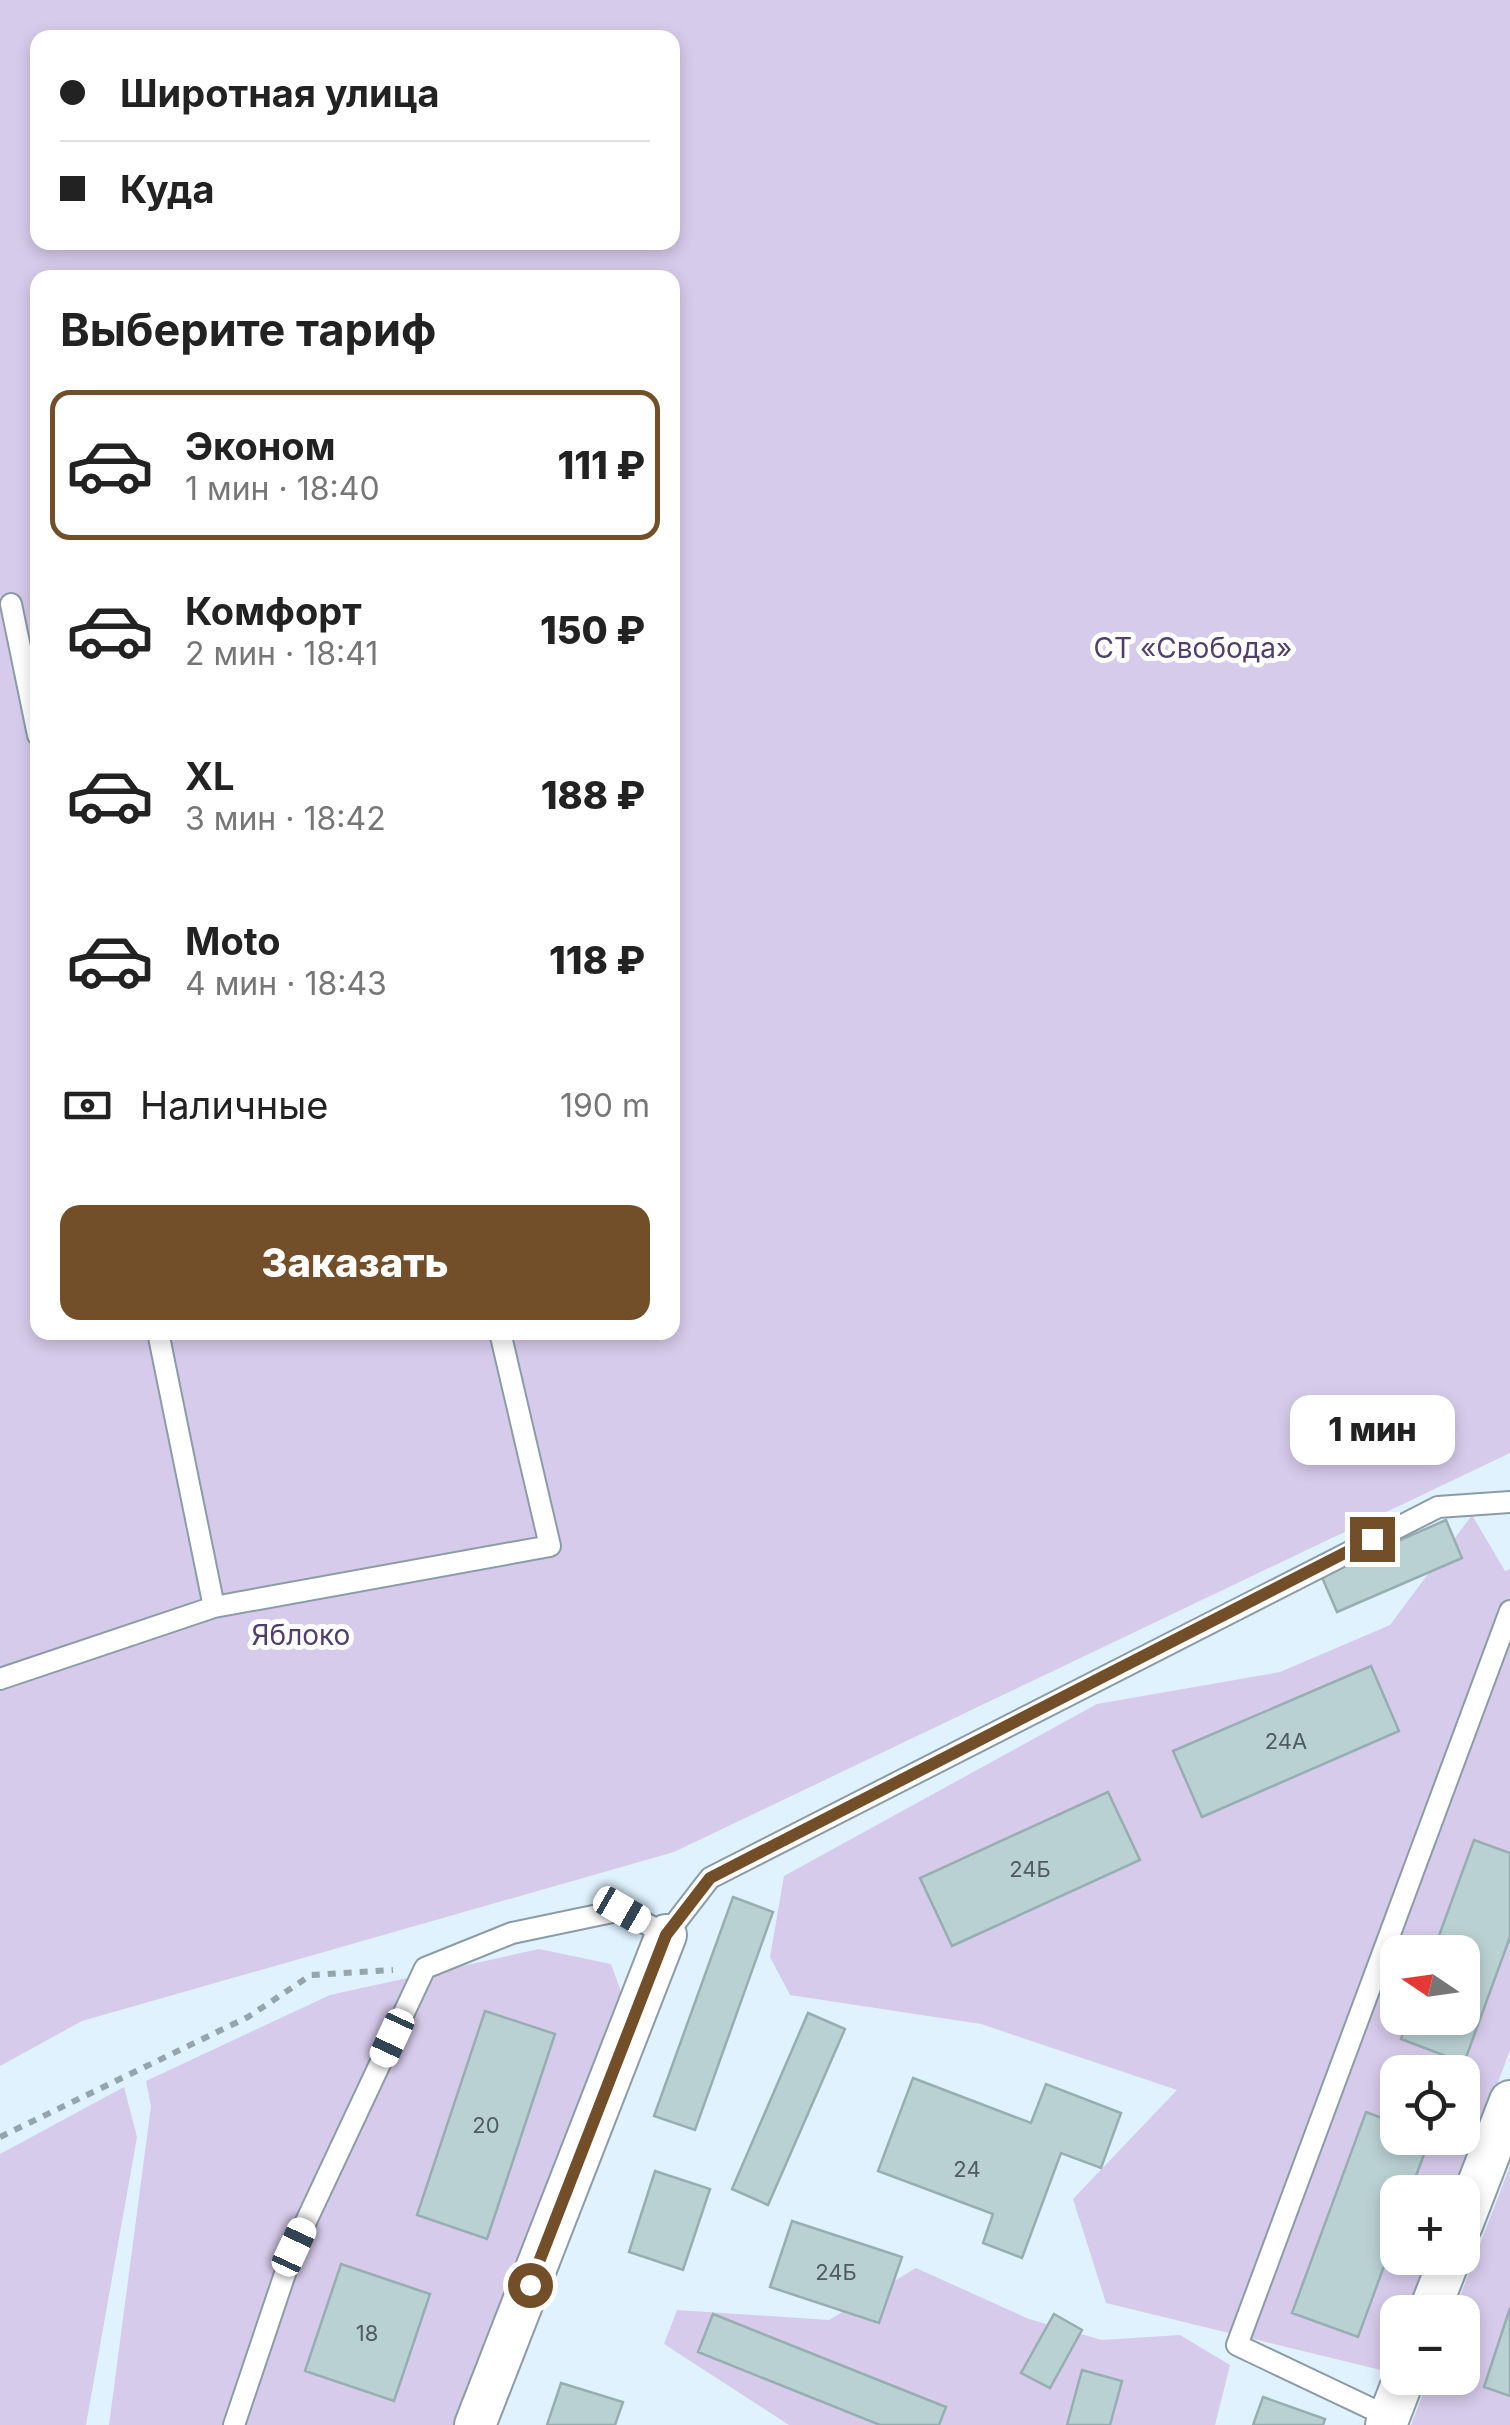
<!DOCTYPE html>
<html lang="ru">
<meta charset="utf-8">
<style>
:root{--surface:#fff;--page:#f6f6f6;--text:#222;--muted:#767676;--line:#e0e0e0;--accent:#724f28}
body{margin:0;font-family:Inter,sans-serif;background:var(--page);color:var(--text);height:100vh;display:flex;flex-direction:column;font-size:38px;white-space:nowrap}
*{box-sizing:border-box;margin:0}
p{font-size:32px;color:var(--muted)}
.icon{flex:none;width:55px;height:55px;fill:none;stroke:currentColor;stroke-width:2;stroke-linecap:round;stroke-linejoin:round}
.map{position:relative;flex:1;overflow:hidden}
.details{position:absolute;left:30px;top:270px;width:650px;height:1070px;display:flex;flex-direction:column;background:var(--surface);border-radius:20px;box-shadow:0 5px 15px #0003}
.details>*{flex:none}
.guide{position:absolute;left:30px;top:30px;width:650px;height:220px;border-radius:20px;box-shadow:0 5px 15px #0003;display:grid;align-content:center;height:220px;padding:0 30px;background:var(--surface)}
.needle{width:65px;rotate:283deg}
.tools{position:absolute;left:1380px;top:1935px;display:grid;gap:20px}
.tools a{display:grid;place-items:center;width:100px;height:100px;border-radius:20px;background:var(--surface);box-shadow:0 5px 15px #0003;font-size:50px}
.end{position:absolute;width:45px;height:45px;margin:-22px;border:12px solid #724f28;background:#fff;box-shadow:0 0 0 5px #fff}
.from{border-radius:50%}
.bubble{position:absolute;height:70px;border-radius:20px;background:var(--surface);box-shadow:0 5px 15px #0003;font-size:32px;font-weight:800;line-height:70px;text-align:center}
.car{position:absolute;width:30px;height:60px;margin:-30px -15px;border-radius:12px;box-shadow:0 0 8px 2px #0007;background:linear-gradient(#fff 24%,#345 0 40%,#fff 0 76%,#345 0 86%,#fff 0)}
.guide b{display:flex;align-items:center;gap:35px;height:95px;font-size:38px}
.guide b+b{border-top:2px solid var(--line)}
.guide i{width:25px;height:25px;background:var(--text)}
ul{padding:0;list-style:none}
li{display:flex;align-items:center;gap:30px;height:150px;margin:0 20px 15px;padding:0 10px;border:5px solid transparent;border-radius:20px}
li div{flex:1}
li b{display:block;font-size:38px}
li em{font-style:normal;font-weight:800}
li.on{border-color:var(--accent)}
li>.icon{width:90px;height:90px;stroke-width:1.5}
h2{padding:0 30px;font-size:45px;line-height:120px}
.pay{display:flex;align-items:center;gap:25px;height:110px;padding:0 30px;font-size:38px}
.pay p{margin-inline-start:auto}
.action{display:flex;gap:20px;margin-top:auto;padding:20px 30px}
.action a{flex:1;height:115px;border-radius:20px;background:var(--accent);color:#fff;font-size:40px;font-weight:800;line-height:115px;text-align:center}
.map>svg:first-child{display:block}
</style>
<div class="map">
<svg width="1510" height="2425" viewBox="0 0 1510 2425">
<rect width="100%" height="100%" fill="#dff2fe"/>
<!-- green -->
<path fill="#d7cbeb" fill-rule="evenodd" d="M0,0H1510V1453L674,1852L82,2021L0,2066ZM38,38H672V242H38ZM38,278H672V1332H38Z
M1472,1515L1505,1571L1510,1569V2050L1457,2192H1398V2258H1432L1412,2312H1398L1397,2350L1389,2372L1106,2303L1073,2199L1177,2090L981,2024L790,1995L770,1957L784,1876L1097,1704L1280,1672L1390,1625ZM1398,1952H1462V2018H1398ZM1398,2072H1462V2138H1398Z
M539,1949L611,1964L624,2000L458,2425H109L151,2106L146,2081L330,1995Z
M124,2087L137,2137L86,2425H0V2154Z
M1510,2166V2425H1411L1429,2378H1462V2312H1454Z
M916,2268L1029,2319L1102,2340L1180,2335L1230,2365L1215,2425H789L664,2344L677,2310L829,2320Z"/>
<!-- building -->
<path fill="#bad1d3" stroke="#97aeb0" stroke-width="2.5" d="M1446,1520L1462,1558L1337,1612L1321,1575Z
M1371,1666L1399,1731L1202,1817L1173,1751Z
M1108,1792L1140,1860L952,1946L920,1878Z
M1474,1840L1510,1853V1937L1464,2063L1401,2039L1409,2018H1462V1952H1433Z
M733,1897L773,1912L695,2130L654,2116Z
M485,2011L555,2034L487,2239L417,2215Z
M808,2013L845,2029L768,2205L732,2189Z
M913,2078L1031,2123L1046,2084L1121,2113L1101,2168L1061,2153L1022,2258L983,2243L993,2214L878,2171Z
M1366,2112L1398,2124V2138H1430L1410,2192H1398V2228L1358,2337L1292,2313Z
M655,2171L710,2189L683,2270L629,2252Z
M792,2221L902,2257L879,2323L770,2287Z
M341,2264L430,2294L394,2401L305,2371Z
M1510,2308V2396L1484,2387Z
M713,2314L946,2407L939,2425H880L698,2352Z
M1054,2314L1082,2330L1050,2388L1021,2373Z
M1082,2370L1122,2381L1110,2425H1067Z
M561,2383L623,2402L615,2425H547Z
M1263,2397L1325,2419L1323,2425H1253Z"/>
<g fill="none" stroke-linecap="round" stroke-linejoin="round">
<!-- lane casing -->
<g stroke="#8b9ca7" stroke-width="24">
<path id="lane" d="M11,604L38,735
M158,1332L214,1607
M0,1679L214,1607L550,1546L500,1332
M1389,2417L1237,2345L1510,1611
M234,2425L294,2247L425,1968L512,1933L622,1910L666,1935L710,1878L1438,1507L1510,1502"/>
</g>
<!-- street casing -->
<g stroke="#8b9ca7" stroke-width="44">
<path id="street" d="M1462,2225L1510,2101
M1429,2312L1450,2258
M475,2425L666,1935
M1386,2425L1404,2378"/>
</g>
<!-- path -->
<path stroke="#96a4ae" stroke-width="6" stroke-dasharray="8 8" stroke-linecap="butt" d="M0,2137L248,2017L311,1975L393,1970"/>
<!-- lane -->
<use href="#lane" stroke="#fff" stroke-width="20"/>
<!-- street -->
<use href="#street" stroke="#fff" stroke-width="40"/>
</g>
<g fill="none" stroke-linecap="round" stroke-linejoin="round">
<!-- route -->
<path stroke="#724f28" stroke-width="12" d="M530,2285L666,1935L710,1878L1372,1539"/>
</g>
<g text-anchor="middle" dominant-baseline="central" stroke-width="10" stroke-linejoin="round" paint-order="stroke">
<!-- number labels -->
<g font-size="22" fill="#515c60">
<text x="1286" y="1741">24А</text>
<text x="1030" y="1869">24Б</text>
<text x="486" y="2125">20</text>
<text x="967" y="2169">24</text>
<text x="836" y="2272">24Б</text>
<text x="367" y="2333">18</text>
</g>
<!-- park labels -->
<g font-size="28" fill="#513e6b" stroke="#fff">
<text x="1193" y="648">СТ «Свобода»</text>
<text x="301" y="1635">Яблоко</text>
</g>
</g>
</svg>
<div class="tools">
<a><svg class="needle" viewBox="-14 -14 28 28"><path d="M0-13l5 13h-10z" fill="#e53935"/><path d="M0 13l5-13h-10z" fill="#767676"/></svg></a>
<a><svg class="icon" aria-label="locate" viewBox="0 0 24 24"><circle cx="12" cy="12" r="6"/><path d="M12 2v4M12 18v4M2 12h4M18 12h4"/></svg></a>
<a>+</a>
<a>−</a>
</div>
<i class="end from" style="left:530px;top:2285px"></i>
<i class="end" style="left:1372px;top:1539px"></i>
<div class="bubble" style="left:1290px;top:1395px;width:165px">1 мин</div>
<i class="car" style="left:622px;top:1910px;rotate:120deg"></i>
<i class="car" style="left:392px;top:2038px;rotate:205deg"></i>
<i class="car" style="left:294px;top:2247px;rotate:25deg"></i>
<div class="guide">
<b><i class="from"></i>Широтная улица</b>
<b><i></i>Куда</b>
</div>
<section class="details">
<h2>Выберите тариф</h2>
<ul>
<li class="on"><svg class="icon" aria-label="car" viewBox="0 0 24 24"><path d="M5 17H2v-5l4-1 3-4h7l3 4 3 1v5h-3M9 17h6M6 11h13"/><circle cx="7" cy="17" r="2"/><circle cx="17" cy="17" r="2"/></svg><div><b>Эконом</b><p>1 мин · 18:40</p></div><em>111 ₽</em></li>
<li><svg class="icon" aria-label="car" viewBox="0 0 24 24"><path d="M5 17H2v-5l4-1 3-4h7l3 4 3 1v5h-3M9 17h6M6 11h13"/><circle cx="7" cy="17" r="2"/><circle cx="17" cy="17" r="2"/></svg><div><b>Комфорт</b><p>2 мин · 18:41</p></div><em>150 ₽</em></li>
<li><svg class="icon" aria-label="car" viewBox="0 0 24 24"><path d="M5 17H2v-5l4-1 3-4h7l3 4 3 1v5h-3M9 17h6M6 11h13"/><circle cx="7" cy="17" r="2"/><circle cx="17" cy="17" r="2"/></svg><div><b>XL</b><p>3 мин · 18:42</p></div><em>188 ₽</em></li>
<li><svg class="icon" aria-label="car" viewBox="0 0 24 24"><path d="M5 17H2v-5l4-1 3-4h7l3 4 3 1v5h-3M9 17h6M6 11h13"/><circle cx="7" cy="17" r="2"/><circle cx="17" cy="17" r="2"/></svg><div><b>Moto</b><p>4 мин · 18:43</p></div><em>118 ₽</em></li>
</ul>
<div class="pay"><svg class="icon" aria-label="cash" viewBox="0 0 24 24"><path d="M3 7h18v10H3z"/><circle cx="12" cy="12" r="2"/></svg>Наличные<p>190 m</p></div>
<div class="action"><a>Заказать</a></div>
</section>
</div>
